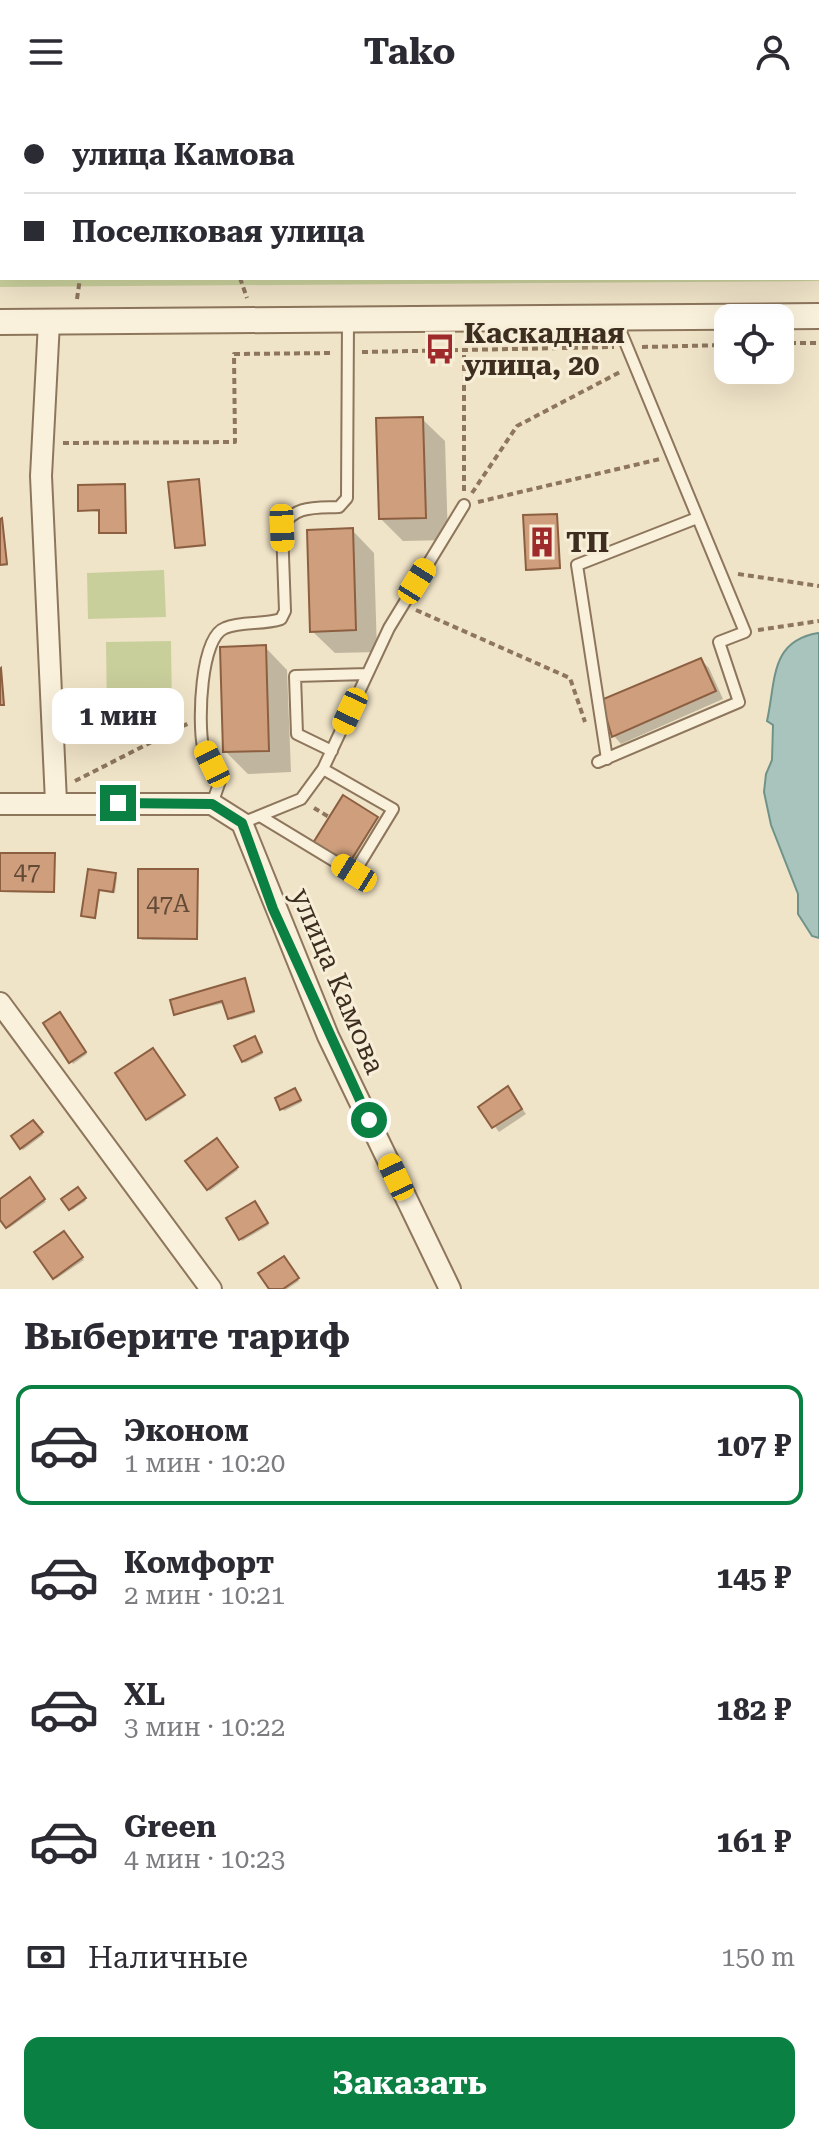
<!DOCTYPE html>
<html lang="ru">
<meta charset="utf-8">
<style>
:root{--surface:#fff;--page:#f2f2f3;--text:#2b2b33;--muted:#7c7c81;--line:#e1e1e2;--accent:#0b8043}
body{margin:0;font-family:"Roboto Serif",serif;background:var(--page);color:var(--text);height:100vh;display:flex;flex-direction:column;font-size:30px;white-space:nowrap}
*{box-sizing:border-box;margin:0}
p{font-size:26px;color:var(--muted)}
.icon{flex:none;width:44px;height:44px;fill:none;stroke:currentColor;stroke-width:2;stroke-linecap:round;stroke-linejoin:round}
.map{position:relative;height:1185px;overflow:hidden}
.drawer{display:flex;flex-direction:column;background:var(--surface);flex:1}
.drawer>*{flex:none}
.top-card{position:absolute;left:0px;top:0px;width:820px;height:176px;box-shadow:0 8px 32px #0002;display:grid;align-content:center;height:176px;padding:0 24px;background:var(--surface)}
.tools{position:absolute;left:714px;top:200px;display:grid;gap:16px}
.tools a{display:grid;place-items:center;width:80px;height:80px;border-radius:16px;background:var(--surface);box-shadow:0 8px 32px #0002;font-size:40px}
.end{position:absolute;width:36px;height:36px;margin:-18px;border:10px solid #0b8043;background:#fff;box-shadow:0 0 0 4px #fff}
.from{border-radius:50%}
.bubble{position:absolute;height:56px;border-radius:16px;background:var(--surface);box-shadow:0 8px 32px #0002;font-size:26px;font-weight:700;line-height:56px;text-align:center}
.car{position:absolute;width:24px;height:48px;margin:-24px -12px;border-radius:10px;box-shadow:0 0 6px 2px #0007;background:linear-gradient(#f5c518 24%,#345 0 40%,#f5c518 0 76%,#345 0 86%,#f5c518 0)}
.top-card b{display:flex;align-items:center;gap:28px;height:76px;font-size:30px}
.top-card b+b{border-top:2px solid var(--line)}
.top-card i{width:20px;height:20px;background:var(--text)}
ul{padding:0;list-style:none}
li{display:flex;align-items:center;gap:24px;height:120px;margin:0 16px 12px;padding:0 8px;border:4px solid transparent;border-radius:16px}
li div{flex:1}
li b{display:block;font-size:30px}
li em{font-style:normal;font-weight:700}
li.active{border-color:var(--accent)}
li>.icon{width:72px;height:72px;stroke-width:1.5}
h2{padding:0 24px;font-size:36px;line-height:96px}
.pay{display:flex;align-items:center;gap:20px;height:88px;padding:0 24px;font-size:30px}
.pay p{margin-inline-start:auto}
.action{display:flex;gap:16px;margin-top:auto;padding:16px 24px}
.action a{flex:1;height:92px;border-radius:16px;background:var(--accent);color:#fff;font-size:32px;font-weight:700;line-height:92px;text-align:center}
header{display:flex;justify-content:space-between;align-items:center;height:104px;padding:0 24px;background:var(--surface);font-size:36px;font-weight:700}
.map>svg:first-child{display:block}
</style>
<header><svg class="icon" aria-label="menu" viewBox="0 0 24 24"><path d="M4 6h16M4 12h16M4 18h16"/></svg>Tako<svg class="icon" aria-label="person" viewBox="0 0 24 24"><circle cx="12" cy="8" r="4"/><path d="M4 21q1-7 8-7t8 7"/></svg></header>
<div class="map">
<svg width="819" height="1185" viewBox="0 0 819 1185">
<rect width="100%" height="100%" fill="#f0e4c8"/>
<!-- green -->
<path fill="#c9cf9b" d="M0,0L645,2H2V174H818V23L819,177L0,183Z
M164,466L166,513L88,515L87,469Z
M171,537L172,607L107,608L106,538Z"/>
<!-- water -->
<path fill="#a9c4bc" stroke="#6f938a" stroke-width="2" d="M818,529L819,530V834L812,832L798,810V790L771,721L764,688L766,670L772,656L773,621L767,617C776,576 770,537 818,529Z"/>
<!-- shadow -->
<path fill="#0003" d="M422,315L445,337L448,436L403,437L381,415Z
M198,377L206,442L178,445L176,443Z
M124,382L127,430H103L101,408L80,406Z
M556,412L561,465L530,467L528,465Z
M0,417L8,462H0Z
M352,426L374,449L377,548L335,549L312,527Z
M265,543L287,566L291,668L248,670L225,647Z
M701,556L709,564L723,595L621,640L614,632L603,597Z
M0,567L5,602H0Z
M377,714L351,761L317,740Z
M0,751H54L55,789L0,788Z
M90,767L117,773L115,789L100,786L96,814L83,811Z
M197,768L198,836H142L140,834Z
M246,878L255,909L231,916L225,899L176,910Z
M61,912L87,950L73,960L46,920Z
M256,936L263,950L245,959L243,957Z
M155,948L185,993L149,1017L117,970Z
M297,988L302,998L284,1007L277,995Z
M512,990L526,1010L499,1028L480,1003Z
M33,1018L43,1031L23,1046L13,1033Z
M217,1037L238,1066L210,1087L188,1057Z
M30,1076L46,1098L9,1124L0,1113V1097Z
M78,1086L86,1097L72,1106L64,1095Z
M256,1101L269,1121L242,1137L241,1135Z
M64,1129L84,1156L56,1175L36,1149Z
M285,1156L299,1177L287,1185H271Z"/>
<!-- building -->
<path fill="#cf9f7d" stroke="#8d5f41" stroke-width="2" d="M423,313L426,414L379,415L376,314Z
M199,375L205,441L175,444L168,378Z
M125,380L126,429H99V406L78,407V381Z
M557,410L560,464L526,466L523,411Z
M2,414L7,460L0,461V415Z
M353,424L356,526L310,528L307,426Z
M266,541L269,647L223,648L220,543Z
M701,554L716,587L612,633L601,596Z
M1,564L4,601H0V565Z
M343,691L378,713L348,761L313,739Z
M0,749H55L54,788L0,787Z
M88,765L116,769L113,788L99,786L95,814L81,812Z
M138,765H198L197,835L138,834Z
M245,874L254,907L228,915L222,897L174,911L170,896Z
M60,908L86,948L69,959L43,919Z
M255,932L262,948L242,958L234,942Z
M153,944L185,991L146,1016L115,969Z
M508,982L522,1005L492,1024L478,1003Z
M295,984L301,996L280,1006L275,994Z
M33,1016L43,1028L20,1045L11,1032Z
M217,1034L238,1063L207,1086L185,1057Z
M30,1073L45,1095L6,1124L0,1116V1095Z
M78,1083L86,1094L69,1106L61,1095Z
M255,1097L268,1119L239,1136L226,1114Z
M64,1127L83,1153L53,1175L34,1148Z
M284,1152L299,1174L283,1185H269L258,1169Z"/>
<g fill="none" stroke-linecap="round" stroke-linejoin="round">
<!-- service casing -->
<g stroke="#8d765c" stroke-width="14">
<path id="service" d="M332,647L297,630L295,572L367,570
M607,655L577,461L697,414
M598,658L739,598L719,538L745,528L616,216
M212,700L220,677C215,667 206,654 203,643C198,619 200,533 225,524C242,517 263,521 281,515L285,507L282,424C293,401 316,404 339,403L347,394L348,217
M260,712L354,769L393,705L323,665
M242,719L301,695L323,665L389,524L464,401"/>
</g>
<!-- minor casing -->
<g stroke="#8d765c" stroke-width="24">
<path id="minor" d="M49,218L41,372L56,698
M0,700H212L242,719L328,932L450,1185
M0,899L211,1185"/>
</g>
<!-- tertiary casing -->
<g stroke="#8d765c" stroke-width="28">
<path id="tertiary" d="M0,218L819,212"/>
</g>
<!-- path -->
<path stroke="#8d765c" stroke-width="4" stroke-dasharray="6 4" stroke-linecap="butt" d="M178,0L179,2
M240,174L247,194
M77,195L80,174
M780,239H819
M642,243L728,241
M362,248L614,243
M63,339L235,338L234,250L334,249
M464,387V248
M472,389L517,322L622,267
M478,398L660,355
M738,470L819,482
M416,506L570,574L585,618
M758,526L819,517
M75,677L189,619
M314,704L329,713"/>
<!-- service -->
<use href="#service" stroke="#faf1dc" stroke-width="10"/>
<!-- minor -->
<use href="#minor" stroke="#faf1dc" stroke-width="20"/>
<!-- tertiary -->
<use href="#tertiary" stroke="#faf1dc" stroke-width="24"/>
</g>
<g fill="none" stroke-linecap="round" stroke-linejoin="round">
<!-- route -->
<path stroke="#0b8043" stroke-width="10" d="M118,699L212,700L242,719L273,805L369,1016"/>
</g>
<!-- icons -->
<defs>
<g id="bus-bare" transform="scale(2.4)"><path d="M-5-6H5V4H4V6H2V4H-2V6H-4V4H-5ZM-3.5-4V0h7V-4ZM-3.5 1.2v1.5H-2V1.2ZM2 1.2v1.5H3.5V1.2Z" fill="#9e2a2b" stroke="#f7eed8" stroke-width="2.5" paint-order="stroke"/></g>
<g id="building-bare" transform="scale(2.4)"><path d="M-4-6H4V6H1V3H-1V6H-4ZM-2.5-4.3h1.7v1.8h-1.7ZM.8-4.3h1.7v1.8H.8ZM-2.5-1h1.7V.8h-1.7ZM.8-1h1.7V.8H.8Z" fill="#9e2a2b" stroke="#f7eed8" stroke-width="2.5" paint-order="stroke"/></g>
</defs>
<g fill-rule="evenodd">
<use href="#bus-bare" x="440" y="245"/>
<use href="#building-bare" x="542" y="438"/>
</g>
<g text-anchor="middle" dominant-baseline="central" stroke-width="6" stroke-linejoin="round" paint-order="stroke">
<!-- number labels -->
<g font-size="24" fill="#624a37">
<text x="27" y="768">47</text>
<text x="168" y="800">47А</text>
</g>
<!-- poi labels -->
<g font-size="28" font-weight="bold" fill="#3d2e20" stroke="#f7eed8" text-anchor="start">
<text x="464" y="229">Каскадная<tspan x="464" dy="32">улица, 20</tspan></text>
<text x="566" y="438">ТП</text>
</g>
<!-- street labels -->
<g font-size="28" fill="#3d2e20" stroke="#f7eed8">
<text transform="translate(338 877) rotate(67)">улица Камова</text>
</g>
</g>
</svg>
<div class="tools">
<a><svg class="icon" aria-label="locate" viewBox="0 0 24 24"><circle cx="12" cy="12" r="6"/><path d="M12 2v4M12 18v4M2 12h4M18 12h4"/></svg></a>
</div>
<i class="end from" style="left:369px;top:1016px"></i>
<i class="end" style="left:118px;top:699px"></i>
<div class="bubble" style="left:52px;top:584px;width:132px">1 мин</div>
<i class="car" style="left:282px;top:424px;rotate:178deg"></i>
<i class="car" style="left:417px;top:477px;rotate:32deg"></i>
<i class="car" style="left:350px;top:607px;rotate:205deg"></i>
<i class="car" style="left:212px;top:660px;rotate:334deg"></i>
<i class="car" style="left:354px;top:769px;rotate:302deg"></i>
<i class="car" style="left:396px;top:1073px;rotate:335deg"></i>
<div class="top-card">
<b><i class="from"></i>улица Камова</b>
<b><i></i>Поселковая улица</b>
</div>
</div>
<section class="drawer">
<h2>Выберите тариф</h2>
<ul>
<li class="active"><svg class="icon" aria-label="car" viewBox="0 0 24 24"><path d="M5 17H2v-5l4-1 3-4h7l3 4 3 1v5h-3M9 17h6M6 11h13"/><circle cx="7" cy="17" r="2"/><circle cx="17" cy="17" r="2"/></svg><div><b>Эконом</b><p>1 мин · 10:20</p></div><em>107 ₽</em></li>
<li><svg class="icon" aria-label="car" viewBox="0 0 24 24"><path d="M5 17H2v-5l4-1 3-4h7l3 4 3 1v5h-3M9 17h6M6 11h13"/><circle cx="7" cy="17" r="2"/><circle cx="17" cy="17" r="2"/></svg><div><b>Комфорт</b><p>2 мин · 10:21</p></div><em>145 ₽</em></li>
<li><svg class="icon" aria-label="car" viewBox="0 0 24 24"><path d="M5 17H2v-5l4-1 3-4h7l3 4 3 1v5h-3M9 17h6M6 11h13"/><circle cx="7" cy="17" r="2"/><circle cx="17" cy="17" r="2"/></svg><div><b>XL</b><p>3 мин · 10:22</p></div><em>182 ₽</em></li>
<li><svg class="icon" aria-label="car" viewBox="0 0 24 24"><path d="M5 17H2v-5l4-1 3-4h7l3 4 3 1v5h-3M9 17h6M6 11h13"/><circle cx="7" cy="17" r="2"/><circle cx="17" cy="17" r="2"/></svg><div><b>Green</b><p>4 мин · 10:23</p></div><em>161 ₽</em></li>
</ul>
<div class="pay"><svg class="icon" aria-label="cash" viewBox="0 0 24 24"><path d="M3 7h18v10H3z"/><circle cx="12" cy="12" r="2"/></svg>Наличные<p>150 m</p></div>
<div class="action"><a>Заказать</a></div>
</section>
